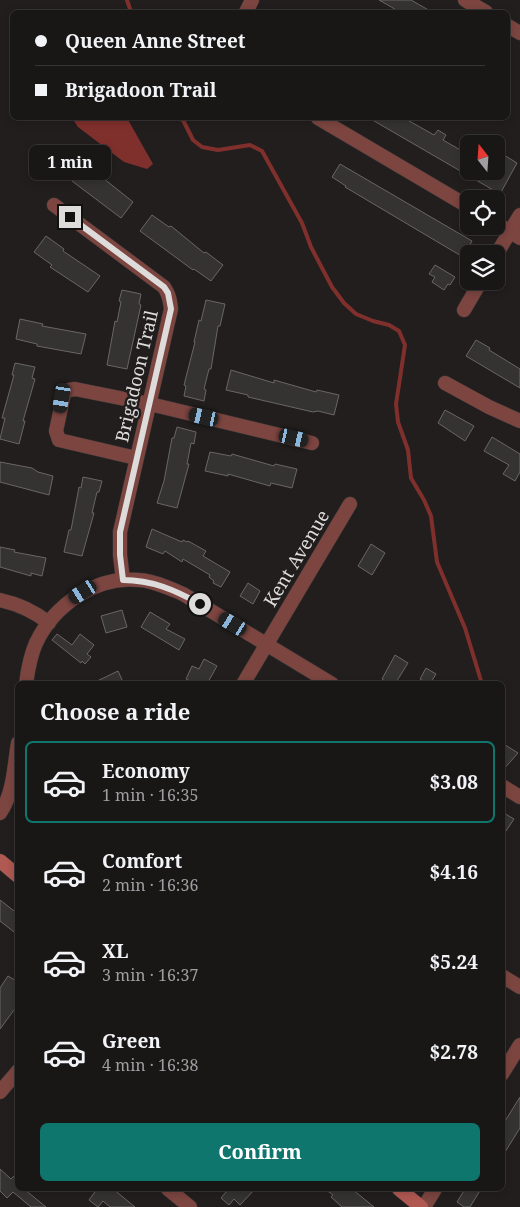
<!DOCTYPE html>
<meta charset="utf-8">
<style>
:root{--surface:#191616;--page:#221f1f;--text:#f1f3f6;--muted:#9f9fa1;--line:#373535;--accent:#0f766e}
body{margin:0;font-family:"Noto Serif",serif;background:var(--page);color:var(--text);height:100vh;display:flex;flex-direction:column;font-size:19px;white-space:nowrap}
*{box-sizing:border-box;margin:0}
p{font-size:16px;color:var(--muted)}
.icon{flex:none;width:28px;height:28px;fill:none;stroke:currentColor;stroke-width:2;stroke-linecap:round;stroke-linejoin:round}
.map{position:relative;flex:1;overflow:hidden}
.panel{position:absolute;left:15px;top:681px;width:490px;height:510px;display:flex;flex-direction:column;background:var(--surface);border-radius:8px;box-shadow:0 2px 8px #0003,0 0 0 1px var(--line)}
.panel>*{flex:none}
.hud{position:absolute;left:10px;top:10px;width:500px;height:110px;border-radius:8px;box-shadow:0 2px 8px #0003,0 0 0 1px var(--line);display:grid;align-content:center;height:110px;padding:0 25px;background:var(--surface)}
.needle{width:32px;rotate:343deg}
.buttons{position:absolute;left:460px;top:135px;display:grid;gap:10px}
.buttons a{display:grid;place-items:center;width:45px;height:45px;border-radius:8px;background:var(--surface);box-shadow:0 2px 8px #0003,0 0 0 1px var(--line);font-size:25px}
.end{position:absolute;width:22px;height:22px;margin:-11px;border:6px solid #dedbdb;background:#111;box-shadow:0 0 0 2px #111}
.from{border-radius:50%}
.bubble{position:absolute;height:35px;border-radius:8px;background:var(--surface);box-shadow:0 2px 8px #0003,0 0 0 1px var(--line);font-size:16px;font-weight:700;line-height:35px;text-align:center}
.car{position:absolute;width:15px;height:30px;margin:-15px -8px;border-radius:6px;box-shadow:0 0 4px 1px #0007;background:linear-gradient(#222 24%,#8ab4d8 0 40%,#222 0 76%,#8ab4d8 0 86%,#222 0)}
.hud b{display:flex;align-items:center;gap:18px;height:48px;font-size:19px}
.hud b+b{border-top:1px solid var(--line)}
.hud i{width:12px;height:12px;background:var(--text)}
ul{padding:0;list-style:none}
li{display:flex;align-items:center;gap:15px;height:82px;margin:0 10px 8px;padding:0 15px;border:2px solid transparent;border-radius:8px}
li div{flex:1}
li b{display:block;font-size:19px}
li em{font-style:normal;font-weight:700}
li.selected{border-color:var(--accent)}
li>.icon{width:45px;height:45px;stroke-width:1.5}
h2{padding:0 25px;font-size:22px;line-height:60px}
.button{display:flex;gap:10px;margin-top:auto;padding:10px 25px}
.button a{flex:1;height:58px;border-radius:8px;background:var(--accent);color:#fff;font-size:20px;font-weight:700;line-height:58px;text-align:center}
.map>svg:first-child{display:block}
</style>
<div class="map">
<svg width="520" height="1207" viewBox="0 0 520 1207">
<rect width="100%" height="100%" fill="#211e1d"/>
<!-- water -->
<path fill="#80302c" d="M72,118H127L153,164L147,169L124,162L78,127Z"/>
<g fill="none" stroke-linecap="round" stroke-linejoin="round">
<!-- stream -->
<path stroke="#80302c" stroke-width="4" d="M127,0L131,12
M177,118L183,120L193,140L202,147L218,150L250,145L262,151L302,223L311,247L332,287L344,303L356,314L373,321L389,325L399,331L405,345L396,404L398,422L408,450L411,478L424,500L431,516L437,562L465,628L482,684"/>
</g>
<!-- building -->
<path fill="#353232" stroke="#6a6666" d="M379,0H411L432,12H400Z
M369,118H404L434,135L438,130L446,135L443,140L469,155V171H496V168L504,155L517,163L500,194Z
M72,154L81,161L80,163L97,176L98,174L133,202L121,218L68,178L69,176L61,170L70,155Z
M340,164L472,241L463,257L345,187L346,186L332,177Z
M152,215L169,227L171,226L204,253L206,252L223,265L211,281L194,269L193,270L140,231Z
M46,236L64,249L63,251L100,276L88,292L50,267L52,265L34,252Z
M435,265L455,277L450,285L448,284L444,290L432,282L435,277L429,274Z
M122,290L141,294L139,304L141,305L127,369L107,365L115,321L117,322L121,302L119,301Z
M206,300L225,304L220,326H218L211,369H209L204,389L206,390L204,401L184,396L186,386L184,385L195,342H194L199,320L201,321Z
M20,319L43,324L42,326L86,334L81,354L37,346V344L16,339Z
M476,340L490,348L489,350L520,369V388L466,356Z
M15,363L35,367L32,378L35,379L23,421H25L19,444L0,439L5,418H2L14,375H12Z
M231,370L274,383V380L316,392L317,390L339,395L334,415L318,411L313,412L248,397V395L226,390Z
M445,410L474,426L465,441L438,423Z
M177,427L196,432L194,444L191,443L187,464H189L177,508L157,503L164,481L172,438H174Z
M492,437L520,454V472L515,481L503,474L509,465L484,451Z
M210,452L231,456L232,454L274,466L275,464L297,469L292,488L271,483L270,486L228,474V476L205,471Z
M0,462L32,468L38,472L53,476L49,495L0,482Z
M83,477L102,481L99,492H97L92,513H94L82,556L64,552L69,530H71L79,487L81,488Z
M152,529L182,542L183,540L187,542L188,541L206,551L203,556L230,572L221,587L213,583L214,581L209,577L210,575L183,559L182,562L165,551L163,554L146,547Z
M371,544L385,553L372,575L358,566Z
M0,547L15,550L14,552L46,558L42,576L31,573V576L0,567Z
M248,583L260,591L253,604L240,596Z
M122,610L127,627L106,633L101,616Z
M150,612L170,624L166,629L185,639L179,650L141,627Z
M57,634L72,645L80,634L94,645L87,654L91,657L85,664L82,661L81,663L52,640Z
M395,655L408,663L395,684H390L382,679Z
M204,659L217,666L207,684H196L186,679L192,666L199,669Z
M426,668L436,674L430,684L420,679Z
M118,671L124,684H91Z
M502,743L518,753L502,771Z
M502,812L514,819L502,837Z
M0,900L18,914V935L0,921Z
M8,976L18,982V1012L14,1010L0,1029V988Z
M520,1097V1128L502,1157V1126Z
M0,1169L11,1179L18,1172V1189H24L46,1207H31L13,1192L7,1198L0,1191Z
M97,1189H113L135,1207H110L103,1201L98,1207L89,1200Z
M222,1189H255L240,1205L234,1199L229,1205L221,1198L226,1192Z
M325,1189H352L374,1207H342L331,1197L333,1195Z
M465,1189H481L470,1207H464L457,1202Z"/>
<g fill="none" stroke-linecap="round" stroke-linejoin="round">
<!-- minor casing -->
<g stroke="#3b3838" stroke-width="15">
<path id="minor" d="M465,0L486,12
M246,12L252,0
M508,26L520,33
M318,118L469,207
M54,205L164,287C169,294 170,300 171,309L120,532V555L123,580
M496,223L520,238
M496,255L520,215
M464,310L481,281
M445,383L489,407L520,421
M136,458L59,440L56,431L64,394L69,390L75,389L150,404L312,443
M0,600C19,604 34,611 49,623
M26,684C28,669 30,656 36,643C54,605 97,575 139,580C154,581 169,588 183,594L332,684
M243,684L350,504
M502,786L520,797
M0,813C14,793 14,766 18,743
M502,976L520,987
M502,1074L520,1045
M0,1092L18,1071
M168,1189L190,1207
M424,1207L435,1189"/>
</g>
<!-- secondary casing -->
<g stroke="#3b3838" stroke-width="15">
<path id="secondary" d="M0,861L18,876
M399,1189L421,1207"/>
</g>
<!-- minor -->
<use href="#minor" stroke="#7c4540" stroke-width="14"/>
<!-- secondary -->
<use href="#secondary" stroke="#b05852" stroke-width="14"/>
</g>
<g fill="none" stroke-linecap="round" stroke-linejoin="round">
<!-- route -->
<path stroke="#dedbdb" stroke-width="6" d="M70,217L164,287L168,293L171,309L120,532V555L123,580C152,580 175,590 200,604"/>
</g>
<g text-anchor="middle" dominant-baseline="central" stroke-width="5" stroke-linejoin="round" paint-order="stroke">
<!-- street labels -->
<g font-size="18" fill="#dedbdb" stroke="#211e1d">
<text transform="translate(136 376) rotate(-77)">Brigadoon Trail</text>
<text transform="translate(296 558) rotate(-59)">Kent Avenue</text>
</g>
</g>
</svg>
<div class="buttons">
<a><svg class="needle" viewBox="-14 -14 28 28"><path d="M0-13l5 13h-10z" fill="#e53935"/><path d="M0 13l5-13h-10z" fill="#9f9fa1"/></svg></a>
<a><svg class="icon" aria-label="locate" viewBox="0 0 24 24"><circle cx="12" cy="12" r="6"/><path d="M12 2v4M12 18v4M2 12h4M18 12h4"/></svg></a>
<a><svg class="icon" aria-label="layers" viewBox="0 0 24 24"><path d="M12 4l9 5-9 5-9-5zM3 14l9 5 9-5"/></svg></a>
</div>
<i class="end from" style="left:200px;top:604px"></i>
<i class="end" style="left:70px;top:217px"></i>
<div class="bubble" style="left:29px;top:145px;width:82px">1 min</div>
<i class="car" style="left:62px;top:398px;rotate:190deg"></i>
<i class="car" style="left:204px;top:417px;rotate:283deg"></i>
<i class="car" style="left:294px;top:438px;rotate:103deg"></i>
<i class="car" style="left:83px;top:592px;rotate:237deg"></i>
<i class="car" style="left:233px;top:624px;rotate:301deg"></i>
<div class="hud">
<b><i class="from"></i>Queen Anne Street</b>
<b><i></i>Brigadoon Trail</b>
</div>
<section class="panel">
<h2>Choose a ride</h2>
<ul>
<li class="selected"><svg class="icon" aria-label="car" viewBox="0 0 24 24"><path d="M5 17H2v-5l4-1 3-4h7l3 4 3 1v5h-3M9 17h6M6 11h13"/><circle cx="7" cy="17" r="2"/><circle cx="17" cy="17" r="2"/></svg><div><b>Economy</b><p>1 min · 16:35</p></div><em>$3.08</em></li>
<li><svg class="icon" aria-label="car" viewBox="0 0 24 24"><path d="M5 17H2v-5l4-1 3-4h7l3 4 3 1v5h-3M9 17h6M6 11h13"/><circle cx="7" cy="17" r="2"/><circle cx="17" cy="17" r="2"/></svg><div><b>Comfort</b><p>2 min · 16:36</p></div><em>$4.16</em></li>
<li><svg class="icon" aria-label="car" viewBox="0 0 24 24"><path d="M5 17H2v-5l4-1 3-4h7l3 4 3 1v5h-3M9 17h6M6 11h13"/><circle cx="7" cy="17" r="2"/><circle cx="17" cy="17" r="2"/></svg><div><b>XL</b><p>3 min · 16:37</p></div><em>$5.24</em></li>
<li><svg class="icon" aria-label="car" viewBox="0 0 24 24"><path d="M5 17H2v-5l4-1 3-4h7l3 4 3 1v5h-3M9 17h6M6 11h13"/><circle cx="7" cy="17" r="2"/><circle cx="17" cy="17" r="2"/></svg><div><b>Green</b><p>4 min · 16:38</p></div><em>$2.78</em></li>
</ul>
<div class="button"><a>Confirm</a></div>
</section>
</div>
